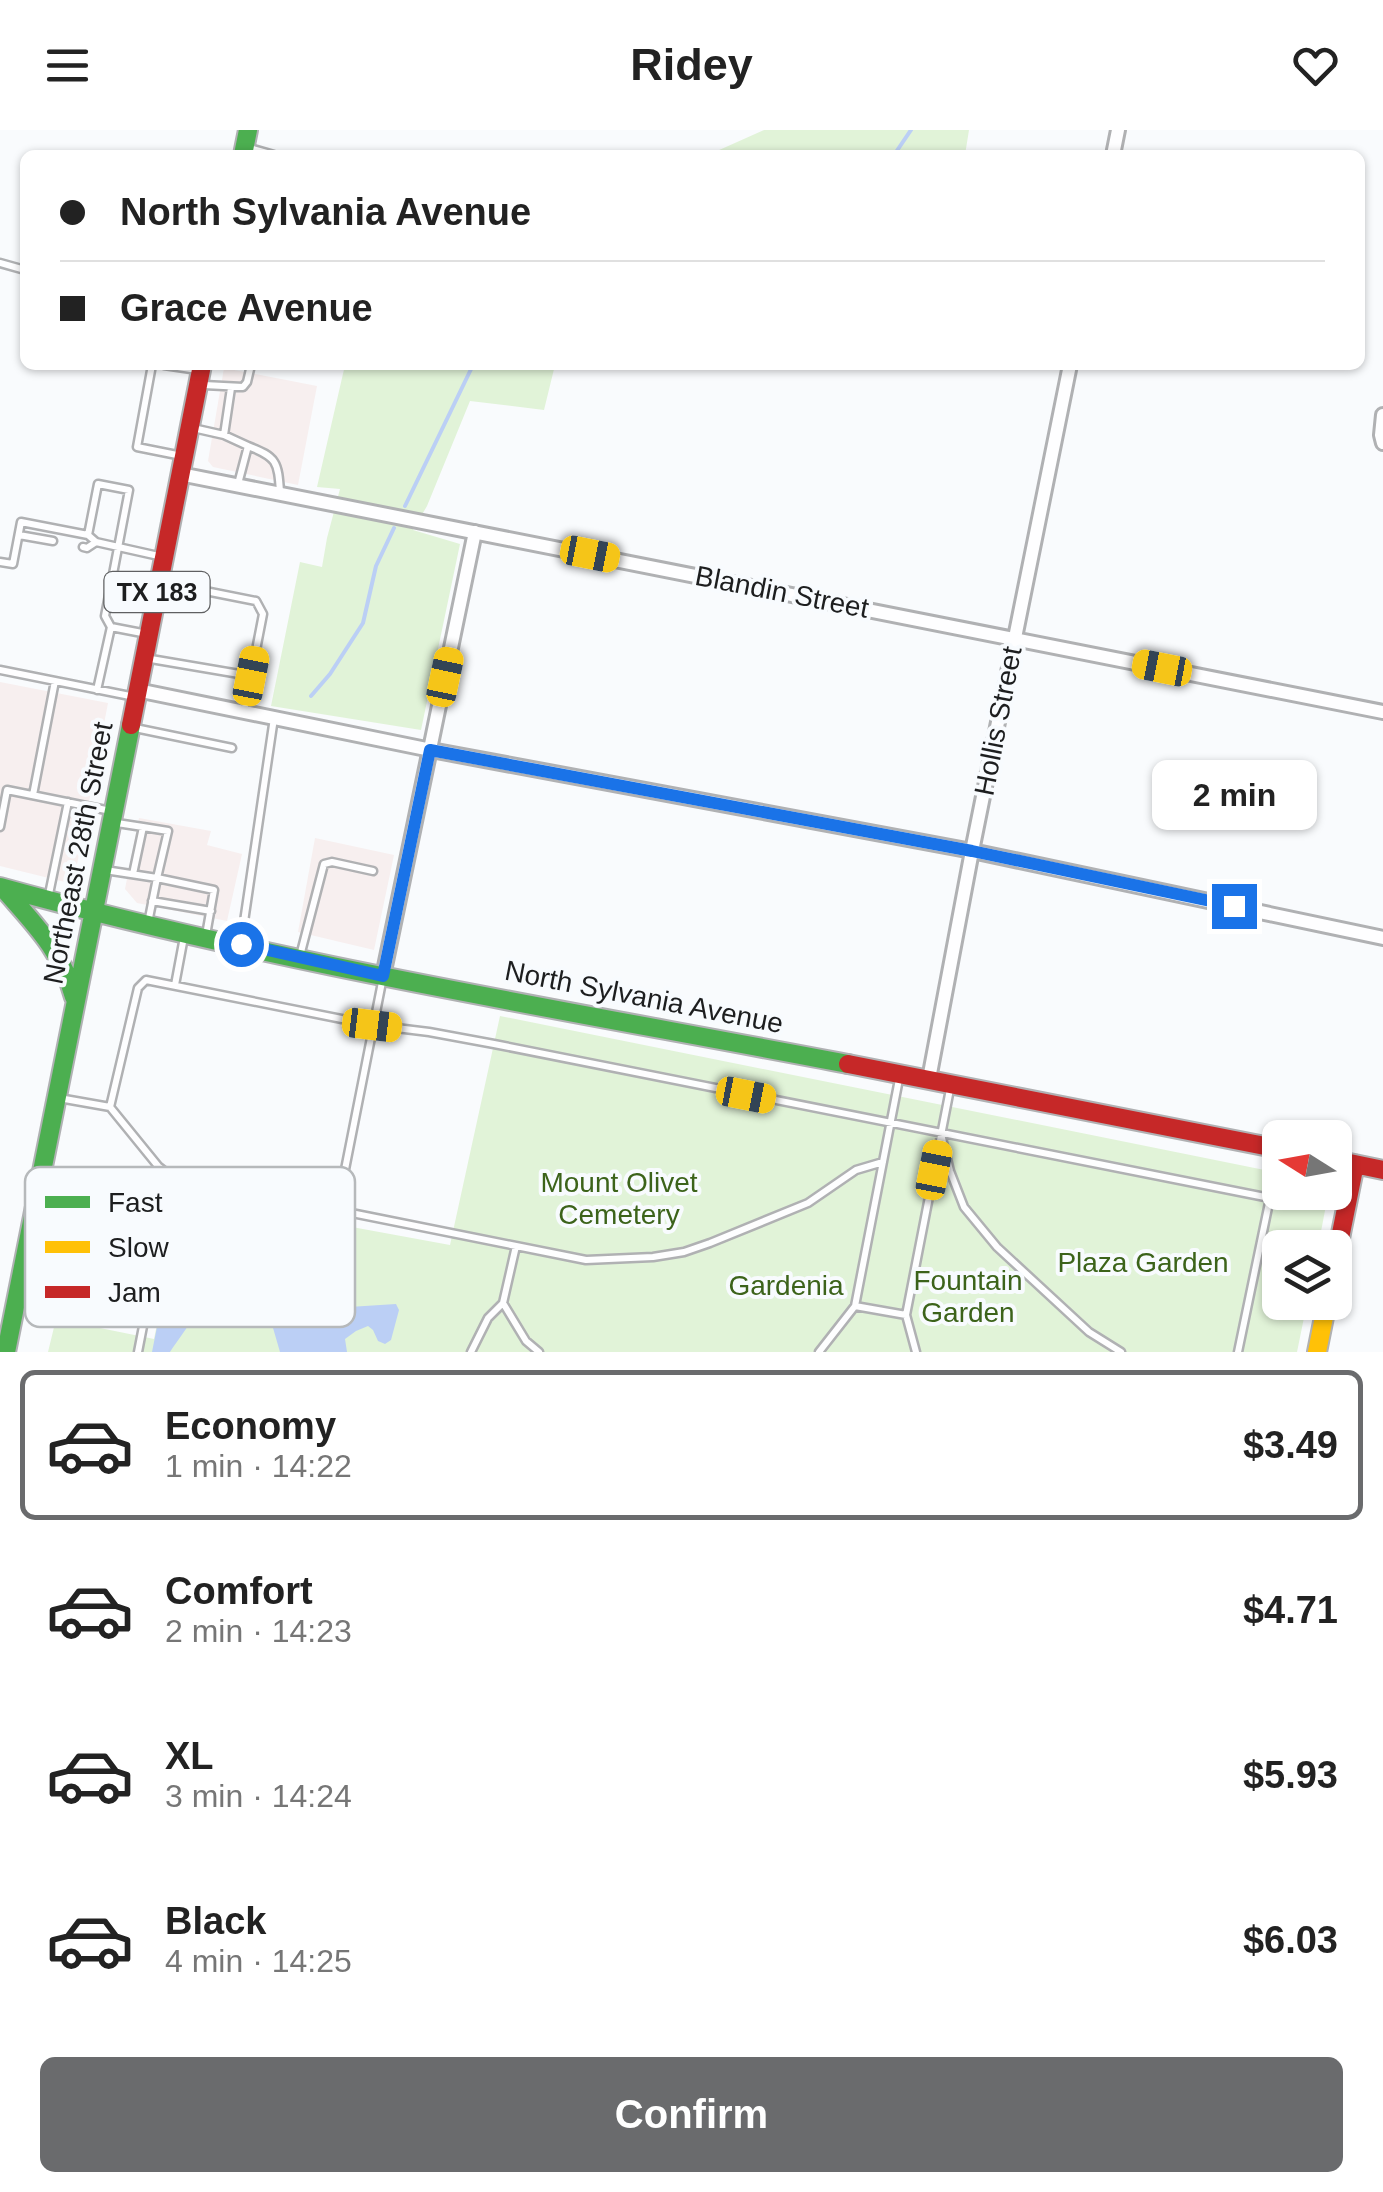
<!DOCTYPE html>
<meta charset="utf-8">
<style>
:root{--surface:#fff;--page:#f2f2f2;--text:#222;--muted:#767676;--line:#e0e0e0;--accent:#6a6b6d}
body{margin:0;font-family:Helvetica,sans-serif;background:var(--page);color:var(--text);height:100vh;display:flex;flex-direction:column;font-size:38px;white-space:nowrap}
*{box-sizing:border-box;margin:0}
p{font-size:32px;color:var(--muted)}
.icon{flex:none;width:55px;height:55px;fill:none;stroke:currentColor;stroke-width:2;stroke-linecap:round;stroke-linejoin:round}
.map{position:relative;height:1222px;overflow:hidden}
.drawer{display:flex;flex-direction:column;background:var(--surface);flex:1}
.drawer>*{flex:none}
.top-card{position:absolute;left:20px;top:20px;width:1345px;height:220px;border-radius:15px;box-shadow:0 2px 8px #0004;display:grid;align-content:center;height:220px;padding:0 40px;background:var(--surface)}
.needle{width:65px;rotate:281deg}
.controls{position:absolute;left:1262px;top:990px;display:grid;gap:20px}
.controls a{display:grid;place-items:center;width:90px;height:90px;border-radius:15px;background:var(--surface);box-shadow:0 2px 8px #0004;font-size:50px}
.end{position:absolute;width:45px;height:45px;margin:-22px;border:12px solid #1a73e8;background:#fff;box-shadow:0 0 0 5px #fff}
.from{border-radius:50%}
.bubble{position:absolute;height:70px;border-radius:15px;background:var(--surface);box-shadow:0 2px 8px #0004;font-size:32px;font-weight:700;line-height:70px;text-align:center}
.car{position:absolute;width:30px;height:60px;margin:-30px -15px;border-radius:12px;box-shadow:0 0 8px 2px #0007;background:linear-gradient(#f5c518 24%,#345 0 40%,#f5c518 0 76%,#345 0 86%,#f5c518 0)}
.top-card b{display:flex;align-items:center;gap:35px;height:95px;font-size:38px}
.top-card b+b{border-top:2px solid var(--line)}
.top-card i{width:25px;height:25px;background:var(--text)}
ul{padding:18px 0 0;list-style:none}
li{display:flex;align-items:center;gap:30px;height:150px;margin:0 20px 15px;padding:0 20px;border:5px solid transparent;border-radius:15px}
li div{flex:1}
li b{display:block;font-size:38px}
li em{font-style:normal;font-weight:700}
li.current{border-color:var(--accent)}
li>.icon{width:90px;height:90px;stroke-width:1.5}
.primary-button{display:flex;gap:20px;margin-top:auto;padding:20px 40px}
.primary-button a{flex:1;height:115px;border-radius:15px;background:var(--accent);color:#fff;font-size:40px;font-weight:700;line-height:115px;text-align:center}
header{display:flex;justify-content:space-between;align-items:center;height:130px;padding:0 40px;background:var(--surface);font-size:45px;font-weight:700}
.map>svg:first-child{display:block}
</style>
<header><svg class="icon" aria-label="menu" viewBox="0 0 24 24"><path d="M4 6h16M4 12h16M4 18h16"/></svg>Ridey<svg class="icon" aria-label="heart" viewBox="0 0 24 24"><path d="M12 20l-8-8c-3-5 5-10 8-4 3-6 11-1 8 4z"/></svg></header>
<div class="map">
<svg width="1383" height="1222" viewBox="0 0 1383 1222">
<rect width="100%" height="100%" fill="#f9fbfd"/>
<!-- commercial -->
<path fill="#f7efef" d="M224,238L317,256L298,355L213,337L208,331Z
M0,552L108,573L74,750L69,753L0,736Z
M139,688L211,701L207,715L242,724L227,791L137,773L125,759Z
M315,708L394,725L374,820L298,802Z"/>
<!-- green -->
<path fill="#e1f3d8" d="M764,0H969L965,25H708Z
M345,235H555L544,280L470,271L427,376L413,400L460,414L421,600L271,576L300,432L322,437L327,408L340,359L317,357Z
M500,886L1280,1043V1062L1327,1063L1328,1065L1318,1117L1280,1118V1172L1307,1173L1297,1222H48L56,1189L154,1209L183,1066L450,1115Z"/>
<!-- water -->
<path fill="#bbcff5" d="M183,1066L265,1081C292,1112 267,1124 268,1153L322,1166L349,1177L396,1174L399,1180L391,1210L385,1214L378,1211L373,1200L368,1196L356,1201L345,1209L347,1222H280L271,1191L241,1190L229,1183L230,1160L227,1154C217,1151 208,1151 200,1158C200,1184 184,1201 170,1222H152Z"/>
<g fill="none" stroke-linecap="round" stroke-linejoin="round">
<!-- stream -->
<path stroke="#bbcff5" stroke-width="4" d="M894,25L911,0
M405,376L473,235
M311,566L330,544L363,493L376,436L394,398"/>
<!-- lane casing -->
<g stroke="#b0b1b3" stroke-width="11">
<path id="lane" d="M246,17L274,25
M0,133L25,140
M152,235L137,317L182,326
M164,235L198,240
M204,255L243,257L247,252L251,235
M193,298L224,305L248,316L238,354
M224,305L231,258
M248,316C277,327 278,332 280,362
M19,405L53,411
M88,405L98,354L129,360L105,486L111,497
M83,417L87,418L96,412
M0,432L13,434L21,392L88,405L96,412L163,427
M160,452L256,471L263,484L244,582
M145,528L251,546
M0,540L130,566
M97,560L111,497L142,503
M135,598L232,618
M33,665L55,551
M117,693L143,697L133,744
M0,697L7,660L111,681
M143,697L168,701L157,748L214,760L206,805
M105,740L157,748L148,793
M48,769L68,672
M152,771L211,781
M241,812L274,588
M300,826L324,734L332,732L373,741
M175,855L184,807
M59,968L110,977L158,1036L172,1047L586,1130L653,1127L684,1122L710,1113L808,1073L856,1040L883,1032
M110,977L138,858L146,850L372,895L429,902L494,914L1270,1068L1238,1222
M941,1004L950,1041L964,1077L997,1117L1089,1202L1121,1222
M337,1080L383,847
M516,1116L503,1173L526,1211L539,1222
M855,1176L906,1185
M138,1222L172,1047
M471,1222L488,1188L503,1173
M819,1222L855,1176L900,944
M916,1222L906,1185L951,954"/>
</g>
<!-- street casing -->
<g stroke="#b0b1b3" stroke-width="18">
<path id="street" d="M1113,25L1118,0
M1383,285L1381,305L1383,313
M180,344L1383,582
M137,560L431,620L972,721L1383,808
M383,846L475,402
M929,949L972,721L1070,235"/>
</g>
<!-- fast casing -->
<g stroke="#b0b1b3" stroke-width="22">
<path id="fast" d="M243,25L248,0
M0,757C278,834 565,880 848,934
M3,758C34,794 61,819 74,867
M6,1222L131,595"/>
</g>
<!-- slow casing -->
<g stroke="#b0b1b3" stroke-width="22">
<path id="slow" d="M1317,1222L1327,1172"/>
</g>
<!-- jam casing -->
<g stroke="#b0b1b3" stroke-width="22">
<path id="jam" d="M131,595L202,235
M848,934L1280,1019
M1335,1030L1383,1040
M1335,1133L1355,1034"/>
</g>
<!-- lane -->
<use href="#lane" stroke="#fefeff" stroke-width="6"/>
<!-- street -->
<use href="#street" stroke="#fefeff" stroke-width="12"/>
<!-- fast -->
<use href="#fast" stroke="#4caf50" stroke-width="18"/>
<!-- slow -->
<use href="#slow" stroke="#ffc107" stroke-width="18"/>
<!-- jam -->
<use href="#jam" stroke="#c62828" stroke-width="18"/>
</g>
<g fill="none" stroke-linecap="round" stroke-linejoin="round">
<!-- route -->
<path stroke="#1a73e8" stroke-width="12" d="M241,814L383,846L430,620L972,721L1234,776"/>
</g>
<g text-anchor="middle" dominant-baseline="central" stroke-width="8" stroke-linejoin="round" paint-order="stroke">
<!-- shield labels -->
<rect fill="#f8fbfe" stroke="#5f6062" stroke-width="2.5" x="104.5" y="442" width="105" height="40" rx="8"/>
<g font-size="25" font-weight="bold" fill="#1d1e1f">
<text x="157" y="462">TX 183</text>
</g>
<!-- street labels -->
<g font-size="28" fill="#1d1e1f" stroke="#f8fbfe">
<text transform="translate(782 462) rotate(11)">Blandin Street</text>
<text transform="translate(998 591) rotate(-79)">Hollis Street</text>
<text transform="translate(78 723) rotate(-79)">Northeast 28th Street</text>
<text transform="translate(644 867) rotate(11)">North Sylvania Avenue</text>
</g>
<!-- park labels -->
<g font-size="28" fill="#3c631a" stroke="#f8fbfe">
<text x="619" y="1052">Mount Olivet<tspan x="619" dy="32">Cemetery</tspan></text>
<text x="1143" y="1132">Plaza Garden</text>
<text x="968" y="1150">Fountain<tspan x="968" dy="32">Garden</tspan></text>
<text x="786" y="1155">Gardenia</text>
</g>
</g>
<!-- legend -->
<rect x="25" y="1037" width="330" height="160" rx="15" fill="#f8fbfe" stroke="#b6b9bb" stroke-width="2.5"/>
<rect x="45" y="1066" width="45" height="12" fill="#4caf50"/>
<rect x="45" y="1111" width="45" height="12" fill="#ffc107"/>
<rect x="45" y="1156" width="45" height="12" fill="#c62828"/>
<g font-size="28" fill="#1d1e1f">
<text x="108" y="1082">Fast</text>
<text x="108" y="1127">Slow</text>
<text x="108" y="1172">Jam</text>
</g>
</svg>
<div class="controls">
<a><svg class="needle" viewBox="-14 -14 28 28"><path d="M0-13l5 13h-10z" fill="#e53935"/><path d="M0 13l5-13h-10z" fill="#767676"/></svg></a>
<a><svg class="icon" aria-label="layers" viewBox="0 0 24 24"><path d="M12 4l9 5-9 5-9-5zM3 14l9 5 9-5"/></svg></a>
</div>
<i class="end from" style="left:241px;top:814px"></i>
<i class="end" style="left:1234px;top:776px"></i>
<div class="bubble" style="left:1152px;top:630px;width:165px">2 min</div>
<i class="car" style="left:590px;top:424px;rotate:101deg"></i>
<i class="car" style="left:1162px;top:538px;rotate:281deg"></i>
<i class="car" style="left:251px;top:546px;rotate:11deg"></i>
<i class="car" style="left:445px;top:547px;rotate:12deg"></i>
<i class="car" style="left:372px;top:895px;rotate:97deg"></i>
<i class="car" style="left:746px;top:965px;rotate:101deg"></i>
<i class="car" style="left:934px;top:1040px;rotate:11deg"></i>
<div class="top-card">
<b><i class="from"></i>North Sylvania Avenue</b>
<b><i></i>Grace Avenue</b>
</div>
</div>
<section class="drawer">
<ul>
<li class="current"><svg class="icon" aria-label="car" viewBox="0 0 24 24"><path d="M5 17H2v-5l4-1 3-4h7l3 4 3 1v5h-3M9 17h6M6 11h13"/><circle cx="7" cy="17" r="2"/><circle cx="17" cy="17" r="2"/></svg><div><b>Economy</b><p>1 min · 14:22</p></div><em>$3.49</em></li>
<li><svg class="icon" aria-label="car" viewBox="0 0 24 24"><path d="M5 17H2v-5l4-1 3-4h7l3 4 3 1v5h-3M9 17h6M6 11h13"/><circle cx="7" cy="17" r="2"/><circle cx="17" cy="17" r="2"/></svg><div><b>Comfort</b><p>2 min · 14:23</p></div><em>$4.71</em></li>
<li><svg class="icon" aria-label="car" viewBox="0 0 24 24"><path d="M5 17H2v-5l4-1 3-4h7l3 4 3 1v5h-3M9 17h6M6 11h13"/><circle cx="7" cy="17" r="2"/><circle cx="17" cy="17" r="2"/></svg><div><b>XL</b><p>3 min · 14:24</p></div><em>$5.93</em></li>
<li><svg class="icon" aria-label="car" viewBox="0 0 24 24"><path d="M5 17H2v-5l4-1 3-4h7l3 4 3 1v5h-3M9 17h6M6 11h13"/><circle cx="7" cy="17" r="2"/><circle cx="17" cy="17" r="2"/></svg><div><b>Black</b><p>4 min · 14:25</p></div><em>$6.03</em></li>
</ul>
<div class="primary-button"><a>Confirm</a></div>
</section>
